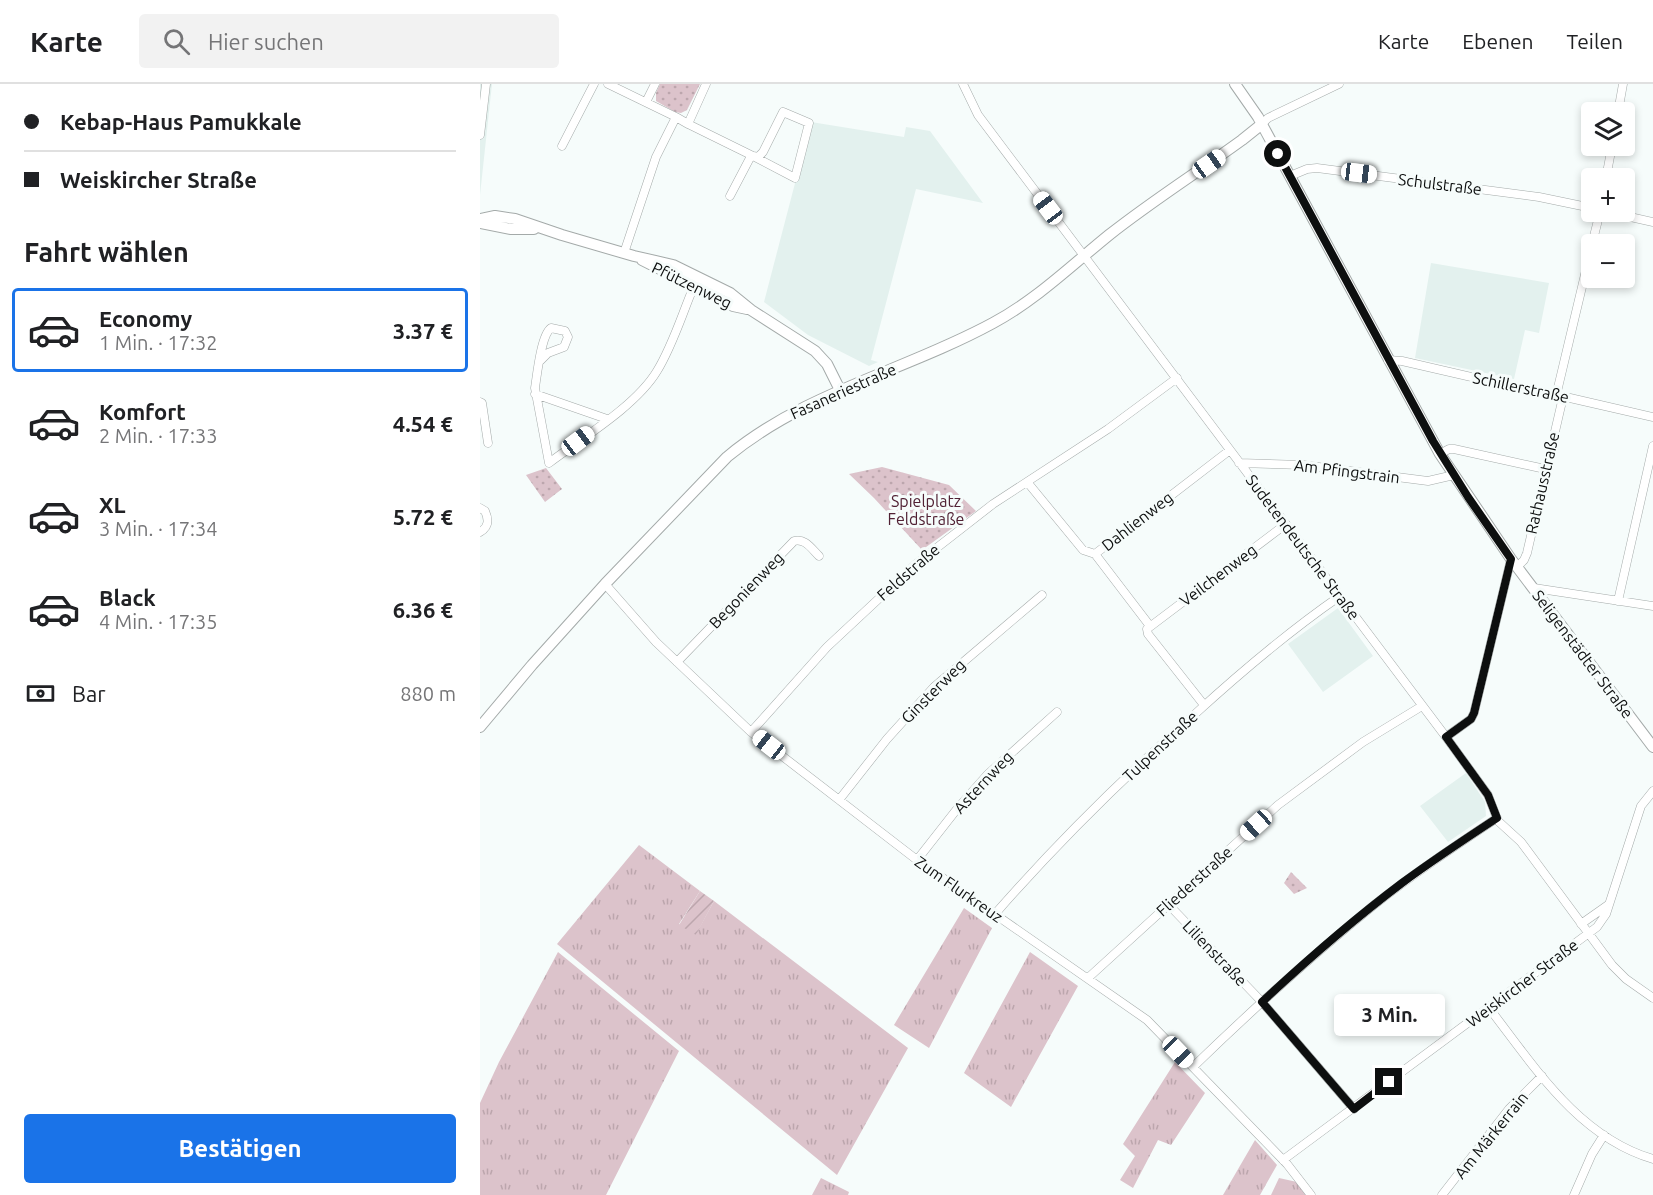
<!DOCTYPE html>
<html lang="de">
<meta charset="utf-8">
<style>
:root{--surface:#fff;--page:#f2f2f2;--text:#202124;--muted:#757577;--line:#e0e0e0;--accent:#1a73e8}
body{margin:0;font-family:Ubuntu,sans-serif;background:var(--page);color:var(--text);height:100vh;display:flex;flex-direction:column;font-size:22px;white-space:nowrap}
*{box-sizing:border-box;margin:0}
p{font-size:20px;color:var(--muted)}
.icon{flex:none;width:33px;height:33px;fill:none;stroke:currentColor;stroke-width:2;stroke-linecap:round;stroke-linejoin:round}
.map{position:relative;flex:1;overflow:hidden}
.panel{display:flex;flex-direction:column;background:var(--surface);width:480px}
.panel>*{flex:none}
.top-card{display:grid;align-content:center;height:132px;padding:0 24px;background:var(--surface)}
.buttons{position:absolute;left:1101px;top:18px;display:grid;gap:12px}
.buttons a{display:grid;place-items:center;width:54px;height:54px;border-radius:6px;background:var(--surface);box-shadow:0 3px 9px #0003;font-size:30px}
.end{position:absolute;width:27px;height:27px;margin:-14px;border:8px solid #0d0f0f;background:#fff;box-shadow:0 0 0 3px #fff}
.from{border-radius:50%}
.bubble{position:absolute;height:42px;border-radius:6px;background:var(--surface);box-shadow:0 3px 9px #0003;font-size:20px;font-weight:600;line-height:42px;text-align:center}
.car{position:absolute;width:18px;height:36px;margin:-18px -9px;border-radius:8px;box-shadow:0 0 4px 2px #0007;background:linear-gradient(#fff 24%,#345 0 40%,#fff 0 76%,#345 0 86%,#fff 0)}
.top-card b{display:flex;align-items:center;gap:21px;height:57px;font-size:22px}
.top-card b+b{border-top:2px solid var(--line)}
.top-card i{width:15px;height:15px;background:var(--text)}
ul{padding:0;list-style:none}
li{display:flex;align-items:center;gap:18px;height:84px;margin:0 12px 9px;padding:0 12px;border:3px solid transparent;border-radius:6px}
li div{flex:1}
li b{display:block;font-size:22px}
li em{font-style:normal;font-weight:600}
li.current{border-color:var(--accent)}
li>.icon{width:54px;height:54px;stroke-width:1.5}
h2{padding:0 24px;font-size:27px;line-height:72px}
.pay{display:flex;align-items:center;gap:15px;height:66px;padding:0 24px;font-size:22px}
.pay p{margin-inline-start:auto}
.primary-button{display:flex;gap:12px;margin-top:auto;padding:12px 24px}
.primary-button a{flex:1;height:69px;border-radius:6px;background:var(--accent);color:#fff;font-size:24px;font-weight:600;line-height:69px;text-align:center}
header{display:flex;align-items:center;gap:36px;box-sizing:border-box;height:84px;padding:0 30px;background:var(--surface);border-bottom:2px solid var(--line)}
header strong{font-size:28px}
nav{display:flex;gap:33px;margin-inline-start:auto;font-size:21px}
.search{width:420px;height:54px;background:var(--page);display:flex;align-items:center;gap:15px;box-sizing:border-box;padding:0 21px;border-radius:6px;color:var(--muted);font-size:22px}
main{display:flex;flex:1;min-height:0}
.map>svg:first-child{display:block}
</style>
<header>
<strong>Karte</strong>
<div class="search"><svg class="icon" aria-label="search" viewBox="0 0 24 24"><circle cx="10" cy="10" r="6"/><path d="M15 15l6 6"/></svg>Hier suchen</div>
<nav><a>Karte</a><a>Ebenen</a><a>Teilen</a></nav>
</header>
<main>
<section class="panel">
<div class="top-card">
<b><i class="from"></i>Kebap-Haus Pamukkale</b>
<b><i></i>Weiskircher Straße</b>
</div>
<h2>Fahrt wählen</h2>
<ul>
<li class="current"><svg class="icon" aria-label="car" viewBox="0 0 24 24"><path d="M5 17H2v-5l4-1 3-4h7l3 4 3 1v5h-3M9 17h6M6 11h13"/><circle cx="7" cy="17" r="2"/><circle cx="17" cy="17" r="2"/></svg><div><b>Economy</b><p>1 Min. · 17:32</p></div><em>3.37 €</em></li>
<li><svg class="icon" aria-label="car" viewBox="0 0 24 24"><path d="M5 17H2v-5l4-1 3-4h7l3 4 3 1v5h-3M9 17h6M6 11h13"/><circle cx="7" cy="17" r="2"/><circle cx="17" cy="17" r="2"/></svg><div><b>Komfort</b><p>2 Min. · 17:33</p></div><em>4.54 €</em></li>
<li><svg class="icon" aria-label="car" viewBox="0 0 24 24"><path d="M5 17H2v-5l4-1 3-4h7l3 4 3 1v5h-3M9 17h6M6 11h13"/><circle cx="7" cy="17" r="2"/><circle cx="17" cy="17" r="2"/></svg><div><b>XL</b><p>3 Min. · 17:34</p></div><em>5.72 €</em></li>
<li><svg class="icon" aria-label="car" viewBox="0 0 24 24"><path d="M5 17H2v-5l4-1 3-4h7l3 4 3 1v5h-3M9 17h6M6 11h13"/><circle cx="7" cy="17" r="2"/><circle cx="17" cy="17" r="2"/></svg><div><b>Black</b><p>4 Min. · 17:35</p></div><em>6.36 €</em></li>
</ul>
<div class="pay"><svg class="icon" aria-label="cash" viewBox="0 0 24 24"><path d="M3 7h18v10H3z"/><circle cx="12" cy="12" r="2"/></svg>Bar<p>880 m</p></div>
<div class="primary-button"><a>Bestätigen</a></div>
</section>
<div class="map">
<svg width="1173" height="1111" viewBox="0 0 1173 1111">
<defs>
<pattern id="grass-tufts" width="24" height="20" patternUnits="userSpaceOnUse" patternTransform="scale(1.5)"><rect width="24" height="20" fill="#dcc3cb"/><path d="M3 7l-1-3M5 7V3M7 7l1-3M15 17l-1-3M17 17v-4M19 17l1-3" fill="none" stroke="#bca6ad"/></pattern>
<pattern id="park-dots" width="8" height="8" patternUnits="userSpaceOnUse" patternTransform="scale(1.5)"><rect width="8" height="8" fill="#dcc3cb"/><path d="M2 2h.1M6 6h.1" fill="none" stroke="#bca6ad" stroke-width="1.8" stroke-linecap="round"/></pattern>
<pattern id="garden-furrows" width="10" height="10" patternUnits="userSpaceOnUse" patternTransform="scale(1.5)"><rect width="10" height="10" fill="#dcc3cb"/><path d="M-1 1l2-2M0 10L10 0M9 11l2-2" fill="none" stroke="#bca6ad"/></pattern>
</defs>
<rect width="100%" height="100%" fill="#f6fcfb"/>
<!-- built -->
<path fill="#e3f1ee" d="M0,0H12L0,111Z
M331,38L424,53L426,43L450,47L503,119L436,105L391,276L398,278L389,282L328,251L284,218Z
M951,179L1069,199L1059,249L1045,246L1034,295L935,274Z
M858,524L893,572L843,608L808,560Z
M986,689L1005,718L1006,732L968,758L940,722Z"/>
<!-- grass -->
<path fill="url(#grass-tufts)" d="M159,761L220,807L199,840L216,850L234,817L428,964L357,1091L77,860Z
M484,824L512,844L449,964L414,941Z
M78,868L199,967L126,1111H0V1019L19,978Z
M550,868L598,902L531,1023L484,989Z
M695,978L725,1009L691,1061L678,1056L653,1104L640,1096L655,1072L643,1060Z
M775,1056L797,1081L780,1111H743Z
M341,1094L369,1108L368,1111H332Z
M799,1094L817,1098L826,1111H791Z"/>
<!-- park -->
<path fill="url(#park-dots)" d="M180,0H220L207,26L201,29L195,28L176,17V9Z
M402,383L469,401L496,427L442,466L394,414L369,390Z
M66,384L82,405L65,418L46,391Z
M811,788L827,804L814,810L804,799Z"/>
<!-- garden -->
<path fill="url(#garden-furrows)" d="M220,807L234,817L216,851L199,841Z"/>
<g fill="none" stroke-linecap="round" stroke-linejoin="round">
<!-- street casing -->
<g stroke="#a4aaa9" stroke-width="9">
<path id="street" d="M128,0L196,33
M483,0L498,31L966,653L1008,711L1018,737L1041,758L1132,881L1146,895L1173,914
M166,18L175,0
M1138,28L1143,0
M208,40L273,72L278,73L283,68L303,28L329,39L315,94L273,72
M782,40L788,34L859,0
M0,51L6,0
M82,62L114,0
M810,92L827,85L837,84L1059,113L1112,124
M1126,94L1132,62
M250,112L271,72
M1128,128L1173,138
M1112,160L1120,128
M144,169L176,73L196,33L208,40L226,0
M908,276L922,277L1065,310L1090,314L1173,333
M60,277L68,269L84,263L88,253L85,247L71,244C61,251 57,291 55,304L69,379C102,354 156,322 177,287C193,261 202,230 214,202
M55,310L127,335
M1076,312L1112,161
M0,318L2,319L8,359
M960,370L969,365H974L1065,385
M759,379L823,381L948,397L974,391
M548,399L603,466L615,470
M0,424L5,427C9,436 9,443 0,448
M615,470L750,366
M615,470L670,542
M1037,483L1044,476L1047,469L1083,313
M125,500L176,558L271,648L437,776L667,936L807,1080L831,1111
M1054,504L1173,522
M1138,517L1173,362
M197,578L314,457C325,454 331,464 339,472
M724,621L668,550L667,545L806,440
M271,648L347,563L436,480L513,420L628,345L697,294
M966,653L991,635L994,629L1031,475
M359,716L407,655L454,603L562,511
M437,776L477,725L508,690L577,628
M688,820L782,918L874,1025
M515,830C577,759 644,693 715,630C761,588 808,548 860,512
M1101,840L1128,821
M608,894L798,721L883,658L942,622
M1009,924C1054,982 1098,1053 1173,1075
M713,983C771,927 831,872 894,821C933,790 975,762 1017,734
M803,1076L1117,843L1126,830L1161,722L1173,707
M962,1111L1029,1025L1062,992
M1094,1111L1112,1070L1124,1051"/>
</g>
<!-- secondary casing -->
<g stroke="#a4aaa9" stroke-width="12">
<path id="secondary" d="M755,0L778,33L960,370L1031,475L1173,663
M0,135L15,132L35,135L82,151L154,172L193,181L250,209L271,226L335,267L347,280L360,306
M0,139L31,145H54
M162,176L253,222L267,225
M0,643L52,581L125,500L247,373C325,308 425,287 513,239C556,216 592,181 629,151C672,117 718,88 762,56L782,40"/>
</g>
<!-- street -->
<use href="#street" stroke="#fff" stroke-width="8"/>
<!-- secondary -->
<use href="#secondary" stroke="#fff" stroke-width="10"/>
</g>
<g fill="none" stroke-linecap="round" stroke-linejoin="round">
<!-- route -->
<path stroke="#0d0f0f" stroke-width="8" d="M798,70L953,357L988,413L1031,475L994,629L991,635L966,653L1008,711L1017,734C985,755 953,776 922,799C873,836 827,876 782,918L874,1025L909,998"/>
</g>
<g text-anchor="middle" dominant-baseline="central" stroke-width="6" stroke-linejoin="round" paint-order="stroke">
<!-- street labels -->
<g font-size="16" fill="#0d0f0f" stroke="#f6fcfb">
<text transform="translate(960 100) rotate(7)">Schulstraße</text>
<text transform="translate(212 201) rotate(26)">Pfützenweg</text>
<text transform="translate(1041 303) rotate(12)">Schillerstraße</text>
<text transform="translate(363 307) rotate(-24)">Fasaneriestraße</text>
<text transform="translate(867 387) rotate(7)">Am Pfingstrain</text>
<text transform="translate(1062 399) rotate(-77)">Rathausstraße</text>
<text transform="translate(657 437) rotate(-38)">Dahlienweg</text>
<text transform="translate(823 463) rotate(53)">Sudetendeutsche Straße</text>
<text transform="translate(428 488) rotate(-41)">Feldstraße</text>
<text transform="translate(738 491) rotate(-37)">Veilchenweg</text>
<text transform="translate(266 506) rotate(-46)">Begonienweg</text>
<text transform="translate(1103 570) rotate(53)">Seligenstädter Straße</text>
<text transform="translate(453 607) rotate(-45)">Ginsterweg</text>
<text transform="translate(680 662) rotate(-43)">Tulpenstraße</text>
<text transform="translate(503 698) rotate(-47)">Asternweg</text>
<text transform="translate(714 797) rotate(-42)">Fliederstraße</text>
<text transform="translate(479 805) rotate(35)">Zum Flurkreuz</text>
<text transform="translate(735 869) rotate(46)">Lilienstraße</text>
<text transform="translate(1042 899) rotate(-37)">Weiskircher Straße</text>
<text transform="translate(1011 1051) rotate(-51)">Am Märkerrain</text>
</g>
<!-- park labels -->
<g font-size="16" fill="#512134" stroke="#f6fcfb">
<text x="446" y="417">Spielplatz<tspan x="446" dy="18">Feldstraße</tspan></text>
</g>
</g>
</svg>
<div class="buttons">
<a><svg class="icon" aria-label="layers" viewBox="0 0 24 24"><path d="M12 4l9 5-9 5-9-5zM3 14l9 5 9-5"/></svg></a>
<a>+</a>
<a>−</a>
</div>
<i class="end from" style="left:798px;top:70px"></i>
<i class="end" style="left:909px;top:998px"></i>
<div class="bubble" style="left:854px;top:910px;width:111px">3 Min.</div>
<i class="car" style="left:729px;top:80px;rotate:55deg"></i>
<i class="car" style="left:879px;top:89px;rotate:97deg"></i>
<i class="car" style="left:568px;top:124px;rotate:323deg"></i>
<i class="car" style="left:98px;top:357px;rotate:53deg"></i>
<i class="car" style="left:289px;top:661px;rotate:308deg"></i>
<i class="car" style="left:776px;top:741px;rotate:228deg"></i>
<i class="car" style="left:698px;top:968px;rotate:136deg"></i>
</div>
</main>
